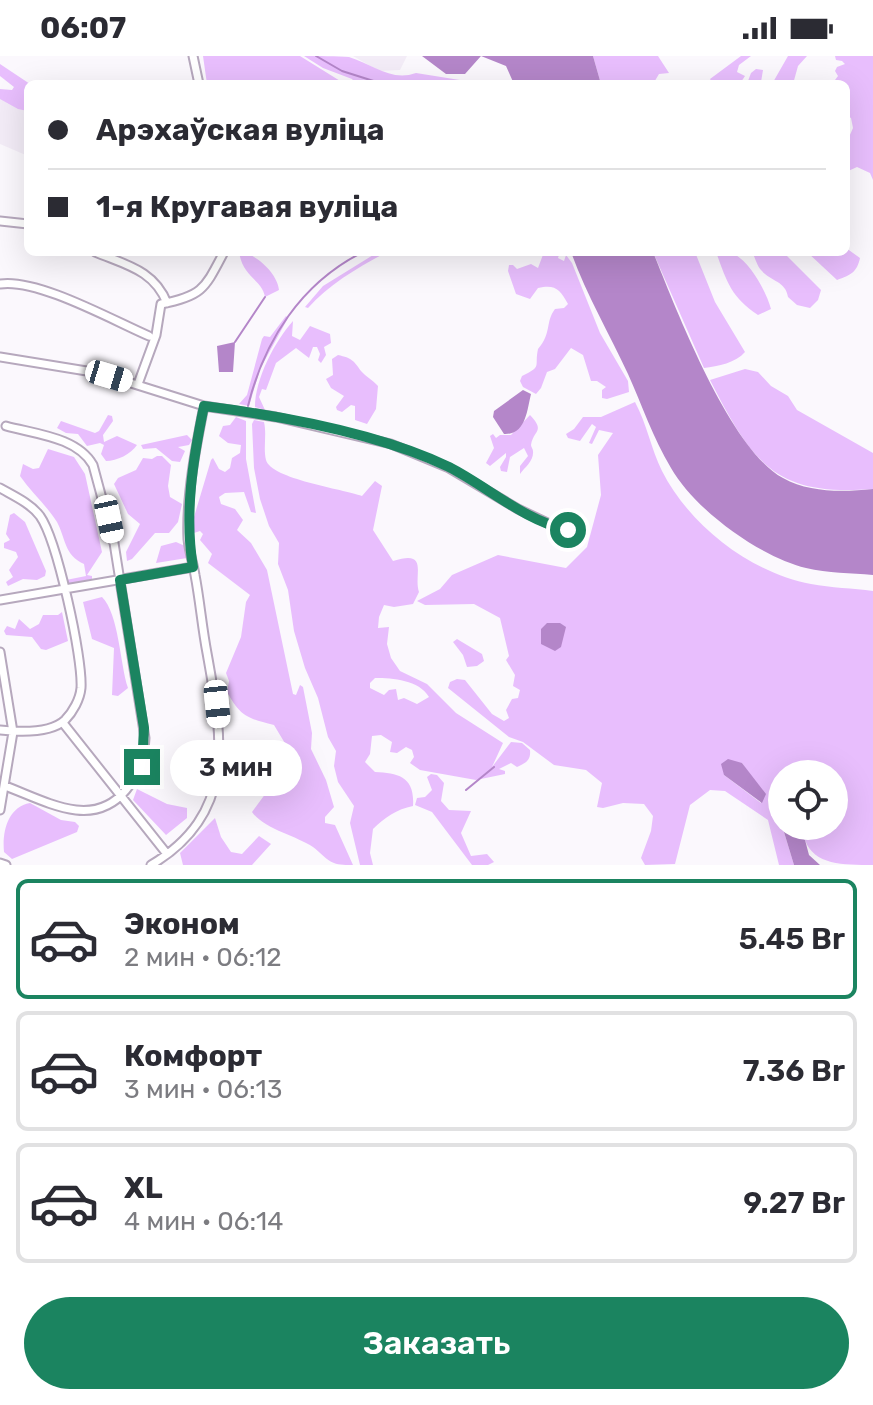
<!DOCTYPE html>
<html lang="ru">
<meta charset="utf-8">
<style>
:root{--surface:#fff;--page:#f7f7f7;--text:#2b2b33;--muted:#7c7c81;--line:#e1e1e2;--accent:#1b8460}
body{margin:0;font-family:Rubik,sans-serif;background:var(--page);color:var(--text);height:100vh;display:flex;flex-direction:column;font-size:30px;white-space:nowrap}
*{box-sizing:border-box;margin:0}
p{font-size:26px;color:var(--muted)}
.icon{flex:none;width:44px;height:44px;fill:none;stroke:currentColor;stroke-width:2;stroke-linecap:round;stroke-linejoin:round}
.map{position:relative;height:809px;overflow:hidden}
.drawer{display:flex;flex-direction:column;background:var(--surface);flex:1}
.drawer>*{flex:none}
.banner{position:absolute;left:24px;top:24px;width:826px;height:176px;border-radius:12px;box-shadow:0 8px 32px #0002;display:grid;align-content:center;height:176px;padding:0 24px;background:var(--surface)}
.fabs{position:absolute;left:768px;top:704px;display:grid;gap:16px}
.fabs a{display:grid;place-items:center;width:80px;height:80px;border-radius:50%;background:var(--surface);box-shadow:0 8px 32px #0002;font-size:40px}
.end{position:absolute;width:36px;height:36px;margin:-18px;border:10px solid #1b8460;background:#fff;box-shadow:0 0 0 4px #fff}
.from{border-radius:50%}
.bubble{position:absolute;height:56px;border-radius:28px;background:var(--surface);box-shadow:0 8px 32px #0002;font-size:26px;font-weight:600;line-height:56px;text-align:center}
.car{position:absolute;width:24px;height:48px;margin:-24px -12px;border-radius:10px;box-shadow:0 0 6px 2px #0007;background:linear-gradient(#fff 24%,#345 0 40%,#fff 0 76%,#345 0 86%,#fff 0)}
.banner b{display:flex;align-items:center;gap:28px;height:76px;font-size:30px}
.banner b+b{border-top:2px solid var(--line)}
.banner i{width:20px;height:20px;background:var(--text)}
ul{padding:14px 0 0;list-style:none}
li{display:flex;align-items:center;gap:24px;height:120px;margin:0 16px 12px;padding:0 8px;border:4px solid var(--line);border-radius:12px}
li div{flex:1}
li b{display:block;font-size:30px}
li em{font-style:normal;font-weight:600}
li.on{border-color:var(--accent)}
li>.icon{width:72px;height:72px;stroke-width:1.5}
.cta{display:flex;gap:16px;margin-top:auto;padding:16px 24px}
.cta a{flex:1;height:92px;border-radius:48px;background:var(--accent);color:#fff;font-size:32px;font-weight:600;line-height:92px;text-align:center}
.status{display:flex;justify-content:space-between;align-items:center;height:56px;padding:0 40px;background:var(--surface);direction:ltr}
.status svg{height:22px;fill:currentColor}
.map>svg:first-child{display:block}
</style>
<div class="status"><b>06:07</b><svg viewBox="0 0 49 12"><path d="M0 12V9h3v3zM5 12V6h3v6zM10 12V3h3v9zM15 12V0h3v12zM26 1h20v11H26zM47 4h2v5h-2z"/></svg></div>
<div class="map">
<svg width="873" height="809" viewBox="0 0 873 809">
<rect width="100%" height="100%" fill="#fbf8fd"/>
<!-- built -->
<path fill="#f3ecf7" d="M353,0H407L400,14L379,15Z
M0,38L28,53V100L0,88Z"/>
<!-- green -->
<path fill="#e8befd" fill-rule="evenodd" d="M203,0H300L345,28H207Z
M304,0C318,0 337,0 349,1C372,8 391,26 416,17L466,25L467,28H356L352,23L323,12Z
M593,0H658L669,17L659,18L653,28H601Z
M741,0H751L739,9L737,16L745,20L741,26L748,25L751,17L756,13L763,14L761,26L758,28H713L710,23Z
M788,0H807L798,10L793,28L783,25L779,28H772Z
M835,0H873V124L870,117L857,111L846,116V81H849L853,72L851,62L846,59V28H832L838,20L835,15L837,11L845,8L842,5L836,4Z
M0,8L30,28H28V55L18,53L0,43V33L12,34L14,31L0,20Z
M846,192L860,202C857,216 851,219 837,224L807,196H846Z
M239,196C255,196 278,218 279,234L265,241C262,223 243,222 239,196Z
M378,196H387C359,211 329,228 308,252L305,251L323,230Z
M544,196H560L558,202L564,205L566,199L572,207L600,277L628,325L629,336L607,343L602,342V334L606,331L597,325H591L583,299L571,292L555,313L547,316L541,332L536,338L523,331L520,325L522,320C543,310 534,311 538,293C552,277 545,266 555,253L564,252L568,248C560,233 555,228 538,232L530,243L516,238L508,215L509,209H513L517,213L531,208L538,212Z
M653,196H695L715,246L745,296C736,307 718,310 704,312Z
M716,196C721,196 725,194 730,196C749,203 766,235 771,253L758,259C731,241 727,226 716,196Z
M752,196H783L821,234L818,244L810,252L797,249L788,241C786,225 770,225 761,214C757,210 755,201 752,196Z
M286,260L288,262L260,313L250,347L249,350L239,348L247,339L262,283L264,280L270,281Z
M293,265L292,280L300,284L310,270L330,278L331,287L324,291L326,299L321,307L318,304L320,298L317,291H313L309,302L296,292L276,307L266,334L262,333L259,341L265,354L255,351C255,323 275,285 293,265Z
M338,299C352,302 354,305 361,315C366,321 373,324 378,330L376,353L367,368L355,364V350L351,349L342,356L337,354L336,351L344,340L331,332L326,323L333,319L332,303Z
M745,313L758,316L771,330L788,340L797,354L873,397V433C774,441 752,406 710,324Z
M635,346C647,368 651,393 662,415C690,470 751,517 811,528C831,532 853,532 873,535V809C843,809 814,809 805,784L784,776L794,809H779L768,764L725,735L710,734L690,749L675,808L645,809L641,802L651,775L653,760L644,748L623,747L603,752L597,751L602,727L586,714L554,709L523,686L509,681L448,632L450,626L457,623L465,624L492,658L504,665L509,662L506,654L512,643L518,642L520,634L513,630L515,619L506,604L509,600L500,562L474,548L425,549L417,545L440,533L452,519L498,499L566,512L587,491L601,439L598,399L613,377L599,374L592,388L589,387L596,371L592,368L580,385L568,382L566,378L574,373L583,361H601ZM742,707L750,719L761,747L724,719ZM782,718H834V770H782Z
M108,359L112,360L113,365L103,379L104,386L117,380L137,389C131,398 117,405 106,405L101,398L104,389L100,387L87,390L78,378L66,377L57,372L61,365L95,377L99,375Z
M530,359C546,376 533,374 531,389C531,391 533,393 533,395C534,405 525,411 520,418V410L528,400L524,392L510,401L507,416L501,415L500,411L506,401V397L490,410L486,407L494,392L490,380L493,378L496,382L500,379H511Z
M236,361L246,365V403L256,457L251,456L244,436L225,437L219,441L221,448L235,453L243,464L237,474L251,487L267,514L293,638L296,639L300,629L303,631L312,677L311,693L326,724L334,751L325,761V767L335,769L353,809C347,809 339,809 334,807C326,804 320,796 313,791C297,780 264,773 252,756L280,718L286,689L274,669C247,662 241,661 227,636L229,625L226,617L241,581L246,546L250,539L208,507L212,498L200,484L203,478L200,475L194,477L191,471L211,404L213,402L219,413L225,416L230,412L232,402L240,397L241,389L228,387L219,380L223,370L230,369Z
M254,364L264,366C267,379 263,392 266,404C271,423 343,433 362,440L375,425L382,430L373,474L393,505C430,493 413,519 419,536L413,548L394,551L384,549L379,561L378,572L389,571L387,588L391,602L400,615L427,628L456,657L503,687L492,711L511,686L522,687L530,694C531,704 526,707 517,711L511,707L499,713L505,715V718L476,724L420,714L410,707L414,701L412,694L406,691L397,697L390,696L392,686L381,679L372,680L370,698L365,706L375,716C399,717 415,721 413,750C397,753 384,762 373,773L370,797L373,809H360L350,767L354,750L338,726L334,710L336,695L328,681L318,642L305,612L294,575L288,534L278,508L279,487L269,470L260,443L254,412L252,368ZM375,622C393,622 419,624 429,641L417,648L404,642L398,644L396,633L389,634L384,639L370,632V627Z
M187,379L192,384L189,389L178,391L185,395L180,406L172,405L156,392L143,393L141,389Z
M48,393L74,401L85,418L102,496L87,519L92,520V523L67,528L66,524L86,520L84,508C64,499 66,483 57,466C47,450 31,436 20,420L23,408L33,413L39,412Z
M157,400H162L171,409L168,430L170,441L182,448L178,466L169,477H155L132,503L127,505L126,496L140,468L128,458L114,428L118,422L136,414L143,402L152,403Z
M14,457L25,466L46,515L45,520L37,524L23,523L8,530L6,526L13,521L9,514L18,501L16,496L4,492V487L10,484L6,478L10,459Z
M176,486L185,490L187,502L156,507L161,490Z
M102,541C119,558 120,608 128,632L118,640L112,639L114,592L92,583L83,546Z
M62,556L68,585L46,594L41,593L32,581L6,579L4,575L7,570L15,573L19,563L30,573L39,568L43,559H58Z
M457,583L482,598L484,605L477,610L467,611L463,599L453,586Z
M431,718L437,719L444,727L441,745L449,754L471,755L461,777L471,800L487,798L494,806L488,809H472L432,756L415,749L417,742L425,741L432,734L427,721Z
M137,733L167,748L187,752V762L166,779L133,744Z
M30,747L61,764L75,766L79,770L77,776L12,803L4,796C2,775 8,751 30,747Z
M215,762L221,781L231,796L242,798L259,780L271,788L252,809H183L180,797Z"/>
<!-- water -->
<path fill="#b486c9" d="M422,0H593L601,28H514L506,10L481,0L465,18H446Z
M571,196H653C676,253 730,394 783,422C810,437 843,436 873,433V519C851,517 828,517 806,512C760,501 695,454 671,412C653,382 642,349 628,318C609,277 586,238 571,196Z
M235,286L233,316H219L217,290Z
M523,334L531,338C527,354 526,379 504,378L493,361L494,355Z
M547,567H560L566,571L561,591L555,595L541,588V573Z
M728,703L742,707L766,738L762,747L724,719L721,708Z
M794,775L805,784L809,799L820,809H794L784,776Z"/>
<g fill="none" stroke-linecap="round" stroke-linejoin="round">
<!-- stream -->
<path stroke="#b486c9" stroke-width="2" d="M316,0L342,15L383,28
M235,286L265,241
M248,350C264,285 301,227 363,196
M466,734L494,711"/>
<!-- minor casing -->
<g stroke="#b6a8bd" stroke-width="11">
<path id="minor" d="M193,0L199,28
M0,165L28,168
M95,196C126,209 154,214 167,247
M0,228C37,222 112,264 149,280
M0,301L99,317L204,350L276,361L391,388L449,412L518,453L558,472L571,485L578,483L575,477L558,472
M138,328L156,279L161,248C203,240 205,232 224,196
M0,432C14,440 30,447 40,460C57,484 83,602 81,632C80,643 73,656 65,664C50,678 19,676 0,674
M0,544L193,511
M0,596L13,676L0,754
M63,667L167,798
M5,730C27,738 52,751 76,754C119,759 143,720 145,682L114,487L93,409C77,381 35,378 6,370
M0,807L6,809
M151,809C238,757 222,681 207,597C202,571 200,545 195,519C193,507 189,495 188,483C186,441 196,390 204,350"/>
</g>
<!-- minor -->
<use href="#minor" stroke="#fff" stroke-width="7"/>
</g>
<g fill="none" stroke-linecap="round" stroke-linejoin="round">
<!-- route -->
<path stroke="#1b8460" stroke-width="10" d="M142,711L144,672L120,524L193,511C184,458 193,403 204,350C283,360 378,377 449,411C488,431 525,465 568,474"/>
</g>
</svg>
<div class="fabs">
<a><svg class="icon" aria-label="locate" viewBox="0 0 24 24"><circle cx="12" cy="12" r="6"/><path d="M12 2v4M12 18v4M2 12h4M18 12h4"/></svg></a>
</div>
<i class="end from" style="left:568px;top:474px"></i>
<i class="end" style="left:142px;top:711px"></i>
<div class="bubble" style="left:170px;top:684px;width:132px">3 мин</div>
<i class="car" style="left:109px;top:320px;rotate:107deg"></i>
<i class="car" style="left:109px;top:463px;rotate:168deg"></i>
<i class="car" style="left:217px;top:648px;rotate:174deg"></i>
<div class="banner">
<b><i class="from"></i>Арэхаўская вуліца</b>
<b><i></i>1-я Кругавая вуліца</b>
</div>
</div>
<section class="drawer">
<ul>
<li class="on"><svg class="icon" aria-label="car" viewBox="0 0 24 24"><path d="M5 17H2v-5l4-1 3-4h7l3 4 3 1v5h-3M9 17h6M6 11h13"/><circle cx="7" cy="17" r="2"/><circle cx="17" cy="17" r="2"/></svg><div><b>Эконом</b><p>2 мин · 06:12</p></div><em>5.45 Br</em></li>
<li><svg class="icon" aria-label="car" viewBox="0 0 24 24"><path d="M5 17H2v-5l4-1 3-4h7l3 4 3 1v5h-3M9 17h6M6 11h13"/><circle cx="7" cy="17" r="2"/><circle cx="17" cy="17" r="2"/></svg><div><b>Комфорт</b><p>3 мин · 06:13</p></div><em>7.36 Br</em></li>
<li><svg class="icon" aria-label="car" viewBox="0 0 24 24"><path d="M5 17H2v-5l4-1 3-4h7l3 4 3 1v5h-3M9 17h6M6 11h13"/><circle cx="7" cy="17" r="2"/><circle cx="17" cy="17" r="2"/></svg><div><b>XL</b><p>4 мин · 06:14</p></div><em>9.27 Br</em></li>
</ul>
<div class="cta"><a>Заказать</a></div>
</section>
